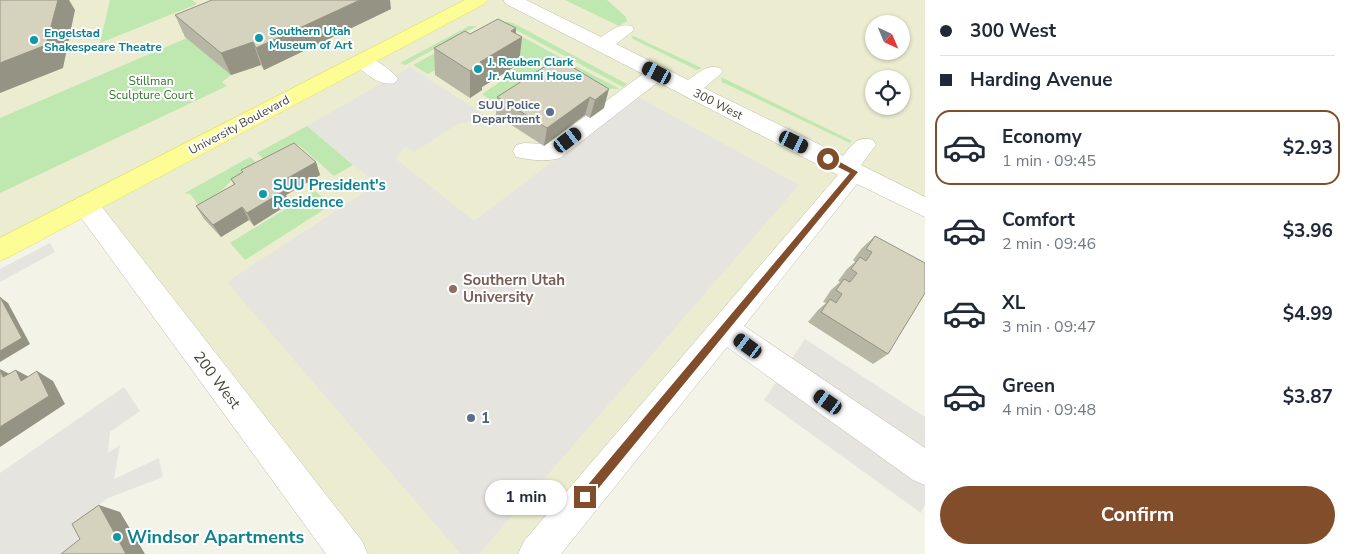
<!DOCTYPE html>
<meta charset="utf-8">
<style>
:root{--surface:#fff;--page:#f2f2f3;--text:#1f2937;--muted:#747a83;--line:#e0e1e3;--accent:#814d2a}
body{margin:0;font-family:"Nunito Sans",sans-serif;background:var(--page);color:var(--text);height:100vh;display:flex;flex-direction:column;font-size:19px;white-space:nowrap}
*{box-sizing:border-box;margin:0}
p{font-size:16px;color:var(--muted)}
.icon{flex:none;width:28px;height:28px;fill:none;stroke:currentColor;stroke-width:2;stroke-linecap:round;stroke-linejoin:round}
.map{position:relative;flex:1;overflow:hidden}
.details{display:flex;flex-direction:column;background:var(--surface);width:425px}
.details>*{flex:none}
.top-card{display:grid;align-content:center;height:110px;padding:0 15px;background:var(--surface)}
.needle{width:32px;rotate:136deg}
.controls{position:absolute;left:865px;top:15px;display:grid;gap:10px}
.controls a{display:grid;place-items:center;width:45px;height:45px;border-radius:50%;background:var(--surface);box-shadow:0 1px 4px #0004;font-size:25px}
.end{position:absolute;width:22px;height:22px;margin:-11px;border:6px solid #814d2a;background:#fff;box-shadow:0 0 0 2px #fff}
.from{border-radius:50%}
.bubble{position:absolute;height:35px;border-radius:18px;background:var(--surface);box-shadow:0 1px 4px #0004;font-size:16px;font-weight:700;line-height:35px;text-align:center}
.car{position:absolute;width:15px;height:30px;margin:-15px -8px;border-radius:6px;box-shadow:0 0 4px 1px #0007;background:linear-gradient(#222 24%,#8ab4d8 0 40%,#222 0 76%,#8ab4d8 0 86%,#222 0)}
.top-card b{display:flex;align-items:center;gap:18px;height:48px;font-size:19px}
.top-card b+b{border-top:1px solid var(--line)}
.top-card i{width:12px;height:12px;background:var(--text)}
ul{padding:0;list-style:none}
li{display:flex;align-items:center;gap:15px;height:75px;margin:0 10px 8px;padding:0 5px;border:2px solid transparent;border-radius:15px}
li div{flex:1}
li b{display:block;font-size:19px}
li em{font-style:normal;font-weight:700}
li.on{border-color:var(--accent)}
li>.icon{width:45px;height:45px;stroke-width:1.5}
.cta{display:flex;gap:10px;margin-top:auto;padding:10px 15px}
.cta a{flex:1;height:58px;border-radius:30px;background:var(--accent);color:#fff;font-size:20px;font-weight:700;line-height:58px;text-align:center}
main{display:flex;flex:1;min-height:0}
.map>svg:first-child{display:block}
</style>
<main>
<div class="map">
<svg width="925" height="554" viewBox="0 0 925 554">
<rect width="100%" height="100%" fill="#f3f3e7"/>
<!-- education -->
<path fill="#ececd1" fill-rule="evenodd" d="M0,0H925V208L855,172L537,554H349L87,205L0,250ZM874,24H901V51H874ZM874,79H901V106H874Z"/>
<!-- green -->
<path fill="#bfe7b0" d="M110,0H192L197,4L100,43Z
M565,0H607L626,17L627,21L619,26Z
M499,21L513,23L627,84L623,87Z
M469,26H477L405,65L400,63Z
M483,27L506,28L567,61L498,105L482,94L515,72L512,70L525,60L520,55L454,42Z
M631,35L702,68L697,70L633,39Z
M187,38L231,75L222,82L227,86L0,193V118Z
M446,47L465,53L428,74L413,65Z
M570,63L620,89L589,88L567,68Z
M721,77L852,141L850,143L722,82Z
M307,126L353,165L334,176L299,145H295L266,161L257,153Z
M250,157L259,165L231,181L222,190L206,201L201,208L190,194L185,193Z
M315,191L331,205L245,260L230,243Z"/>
<!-- parking -->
<path fill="#e5e4df" d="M410,67L489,118L457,124L414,152L405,146L396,159L474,221L638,97L799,185L479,554H461L227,282L377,184L307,126Z
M50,243L55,252L0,282V269Z
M805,339L925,417V504L921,513L764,400Z
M124,387L140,411L110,432L108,453L120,445L114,479L159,458L163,477L108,498L88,513L91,554H0V473Z"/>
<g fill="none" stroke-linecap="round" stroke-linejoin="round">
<!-- minor casing -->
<g stroke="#bfbeaa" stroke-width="1">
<path id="minor" d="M503,0H526L601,37C611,31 619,23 632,26L634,30L616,44L688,80C699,73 707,64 720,68L723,72L704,88L843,156C852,145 857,135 873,140L876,145L861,165L925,197V217L857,184L744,326L925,448V485L913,480L727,347L561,554H518L524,541L838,175L658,82L560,158C546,162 530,160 516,157L513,151L516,145L524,143L547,144L643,74L506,4Z
M362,55C374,58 391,69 398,79L395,83C380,87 367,74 355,65L352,61L355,57Z
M86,196L95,198L362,541L368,554H326L77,212L74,205L77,198Z"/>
</g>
<!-- major casing -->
<g stroke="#e3e066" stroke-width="1">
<path id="major" d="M465,0H487L484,4L9,257L0,261V238Z"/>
</g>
<!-- minor -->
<use href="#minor" fill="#fff" fill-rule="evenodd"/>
<!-- major -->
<use href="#major" fill="#fdfd96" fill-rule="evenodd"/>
</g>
<!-- wall -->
<path fill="#b7b5a3" d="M391,9L264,70L261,65L231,75L185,37L175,15Z
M516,28V33L519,64L482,87V90L470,98L435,75L434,48Z
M552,62L604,108L590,118L585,115L544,146L496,115L497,97Z
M316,162L320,175L286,195L289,204L254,226L249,220L221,237L204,219L196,206L234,185L231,179L242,172L241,170Z
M875,236L888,354L873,364L808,322L818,310L826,303L823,302L831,290L840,282L838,281L847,269L855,262L853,260L862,248Z"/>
<!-- shaded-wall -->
<path fill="#959384" d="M58,0H69L75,10L63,68L0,93V63Z
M360,0H390L391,9L264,70L256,48Z
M516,28L515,41L522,37L519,64L482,87V90L470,98V71L480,62L511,31Z
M253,42L261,65L231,75L221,53Z
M609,89L604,108L590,118L595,100Z
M590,97L585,115L544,146L547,128Z
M316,162L320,175L286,195L289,204L254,226L247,213L277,184Z
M242,207L249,220L221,237L213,225Z
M0,297L8,303L30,344L0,362Z
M0,369L17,378L3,377Z
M16,370L33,379L21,381Z
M37,371L53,381L65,404L0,447V427Z
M99,505L120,512L145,554H126Z"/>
<!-- building -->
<path fill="#d5d2bd" stroke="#959384" d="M0,0H58L46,45L0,63Z
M212,0H360L256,48L253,42L221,53L175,15Z
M498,19L516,28L511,31L522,37L480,62L483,63L470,71L434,48L465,31L470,34Z
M552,62L559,66L564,62L609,89L595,100L590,97L547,128L497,97Z
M294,143L316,162L277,184L284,191L247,213L242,207L213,225L196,206L235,184L231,179L243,172L241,170Z
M875,236L925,263V293L888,354L821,312L830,299L836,303L842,294L836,290L844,279L850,282L857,273L851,269L860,257L866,261L872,252L866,249Z
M0,297L22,338L0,351Z
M0,370L3,377L16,370L21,381L37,371L49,396L0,427Z
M99,505L126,554H61L80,539L72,524Z"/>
<!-- route -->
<path fill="#814d2a" d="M826,157H831L858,172L588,501L585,502L581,501L579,497L581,493L850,173L826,161Z"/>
<!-- markers -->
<g fill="#0f9aa8" stroke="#fff" stroke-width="2">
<circle cx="259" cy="38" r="5"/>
<circle cx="34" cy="40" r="5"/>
<circle cx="478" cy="69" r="5"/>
<circle cx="263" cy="194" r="5"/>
<circle cx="117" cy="537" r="5"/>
</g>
<g fill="#5c6f8a" stroke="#fff" stroke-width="2">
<circle cx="550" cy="112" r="5"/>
<circle cx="471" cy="418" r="5"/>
</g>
<circle fill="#8d6e63" stroke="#fff" stroke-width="2" cx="453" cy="289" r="5"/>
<g text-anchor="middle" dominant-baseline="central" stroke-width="4" stroke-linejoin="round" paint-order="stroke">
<!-- far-culture labels -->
<g font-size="12" font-weight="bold" fill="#0d838f" stroke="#fff" text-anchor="start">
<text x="269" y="31">Southern Utah<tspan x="269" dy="14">Museum of Art</tspan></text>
<text x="44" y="33">Engelstad<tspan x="44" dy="14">Shakespeare Theatre</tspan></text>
<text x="488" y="62">J. Reuben Clark<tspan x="488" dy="14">Jr. Alumni House</tspan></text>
</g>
<!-- far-park labels -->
<g font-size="12" fill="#31782a" stroke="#fff">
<text x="151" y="81">Stillman<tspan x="151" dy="14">Sculpture Court</tspan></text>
</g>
<!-- far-street labels -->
<g font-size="12" fill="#474536" stroke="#fff">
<text transform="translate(718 104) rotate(27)">300 West</text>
<text transform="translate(239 125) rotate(-28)">University Boulevard</text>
</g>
<!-- far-service labels -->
<g font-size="12" font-weight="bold" fill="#4e5e75" stroke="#fff" text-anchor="end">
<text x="540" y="105">SUU Police<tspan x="540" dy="14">Department</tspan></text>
</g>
<!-- culture labels -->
<g font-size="15" font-weight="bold" fill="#0d838f" stroke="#fff" text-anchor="start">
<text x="273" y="185">SUU President's<tspan x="273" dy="17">Residence</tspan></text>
</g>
<!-- education labels -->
<g font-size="15" font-weight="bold" fill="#785e54" stroke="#fff" text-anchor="start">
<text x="463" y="280">Southern Utah<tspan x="463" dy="17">University</tspan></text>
</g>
<!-- street labels -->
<g font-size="15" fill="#474536" stroke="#fff">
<text transform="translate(217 380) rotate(53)">200 West</text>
</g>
<!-- service labels -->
<g font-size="15" font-weight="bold" fill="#4e5e75" stroke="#fff" text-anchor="start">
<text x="481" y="418">1</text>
</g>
<!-- near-culture labels -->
<g font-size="18" font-weight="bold" fill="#0d838f" stroke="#fff" text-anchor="start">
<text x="127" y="537">Windsor Apartments</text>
</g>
</g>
</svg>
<div class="controls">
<a><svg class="needle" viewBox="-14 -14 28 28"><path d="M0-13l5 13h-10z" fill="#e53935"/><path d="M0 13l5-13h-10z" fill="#747a83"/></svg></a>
<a><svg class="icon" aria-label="locate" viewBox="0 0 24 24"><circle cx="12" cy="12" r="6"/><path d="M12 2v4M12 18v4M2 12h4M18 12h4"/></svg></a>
</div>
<i class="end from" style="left:828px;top:159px"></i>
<i class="end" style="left:585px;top:497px"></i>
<div class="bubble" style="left:485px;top:480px;width:82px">1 min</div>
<i class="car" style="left:657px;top:73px;rotate:297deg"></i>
<i class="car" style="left:568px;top:140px;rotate:53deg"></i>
<i class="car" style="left:794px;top:142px;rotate:116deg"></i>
<i class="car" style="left:748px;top:346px;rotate:306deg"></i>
<i class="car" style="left:828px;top:402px;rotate:305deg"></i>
</div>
<section class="details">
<div class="top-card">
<b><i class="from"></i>300 West</b>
<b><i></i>Harding Avenue</b>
</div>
<ul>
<li class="on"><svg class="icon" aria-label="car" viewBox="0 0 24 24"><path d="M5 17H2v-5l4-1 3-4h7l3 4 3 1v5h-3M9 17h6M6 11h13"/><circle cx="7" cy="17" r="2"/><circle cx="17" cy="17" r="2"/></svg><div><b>Economy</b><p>1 min · 09:45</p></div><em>$2.93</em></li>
<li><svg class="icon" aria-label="car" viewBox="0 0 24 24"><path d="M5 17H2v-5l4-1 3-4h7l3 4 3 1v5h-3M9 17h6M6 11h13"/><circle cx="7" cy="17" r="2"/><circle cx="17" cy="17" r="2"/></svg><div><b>Comfort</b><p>2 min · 09:46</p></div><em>$3.96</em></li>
<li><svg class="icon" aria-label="car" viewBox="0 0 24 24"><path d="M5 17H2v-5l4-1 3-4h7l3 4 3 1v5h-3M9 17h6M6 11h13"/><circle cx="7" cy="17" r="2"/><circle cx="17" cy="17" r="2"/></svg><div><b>XL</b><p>3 min · 09:47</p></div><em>$4.99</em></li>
<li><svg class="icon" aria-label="car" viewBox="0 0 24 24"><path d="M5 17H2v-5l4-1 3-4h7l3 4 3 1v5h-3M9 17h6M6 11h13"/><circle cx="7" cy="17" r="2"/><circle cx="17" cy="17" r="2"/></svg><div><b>Green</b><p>4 min · 09:48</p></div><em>$3.87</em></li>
</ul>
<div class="cta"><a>Confirm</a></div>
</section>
</main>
